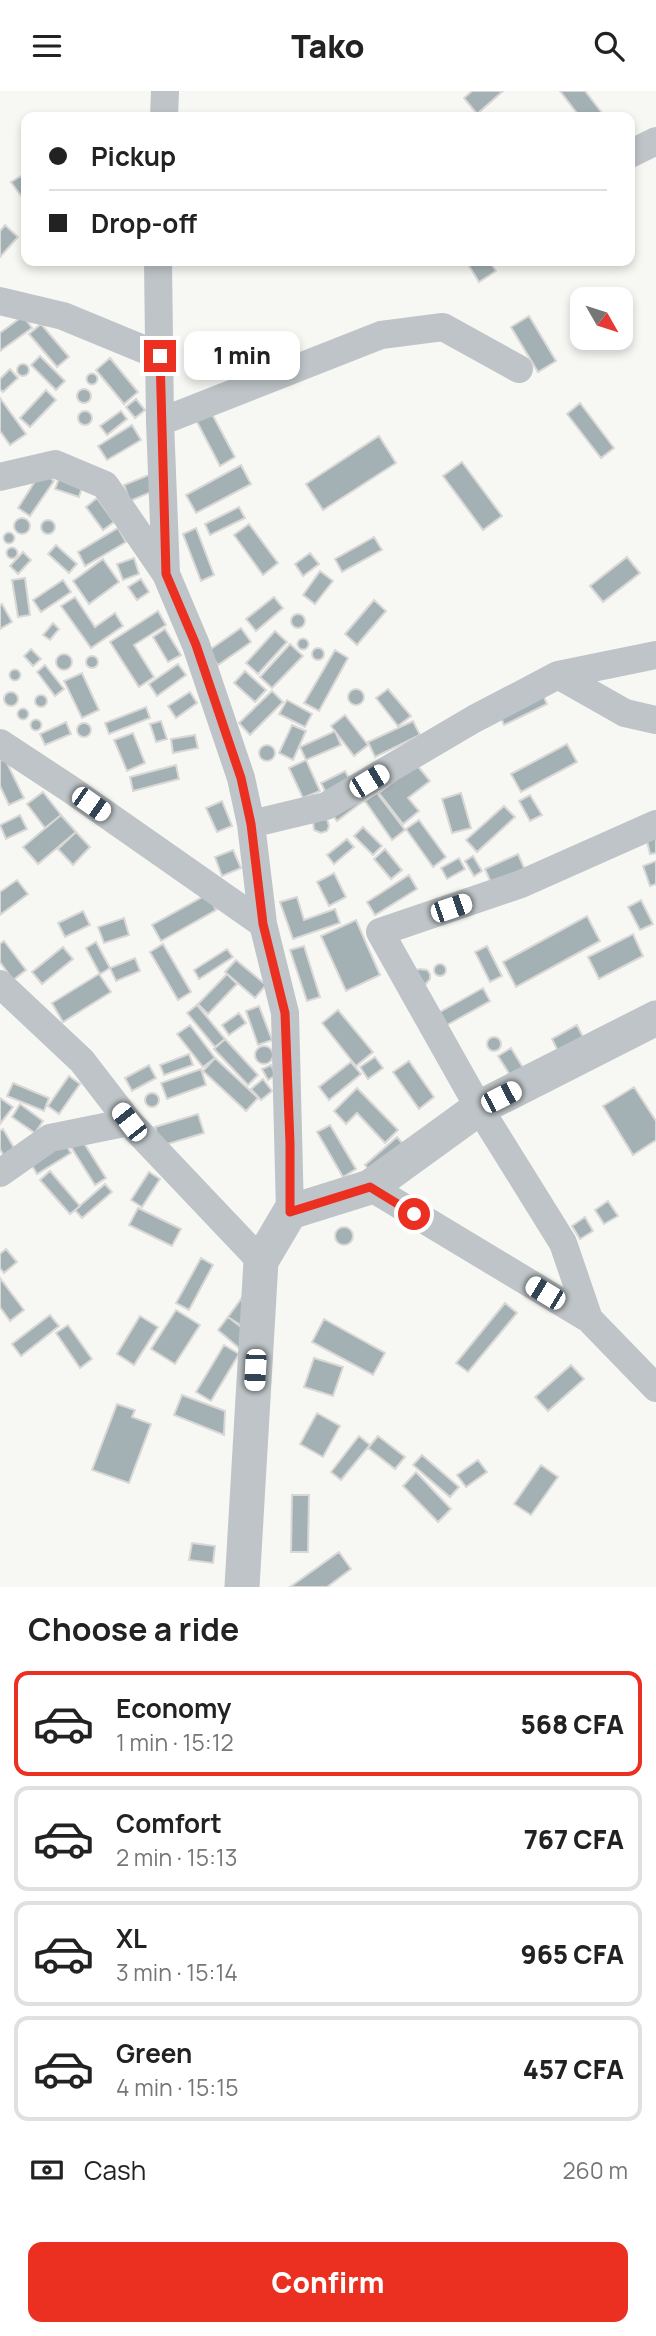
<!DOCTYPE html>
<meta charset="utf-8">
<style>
:root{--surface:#fff;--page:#f6f6f6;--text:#222;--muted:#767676;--line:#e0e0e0;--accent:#eb2f20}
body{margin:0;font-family:Manrope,sans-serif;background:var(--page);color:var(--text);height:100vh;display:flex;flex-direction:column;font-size:26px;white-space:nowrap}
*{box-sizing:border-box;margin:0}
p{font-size:23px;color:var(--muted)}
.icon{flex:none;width:38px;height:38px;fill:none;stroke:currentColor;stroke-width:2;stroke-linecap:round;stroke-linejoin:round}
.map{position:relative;height:1496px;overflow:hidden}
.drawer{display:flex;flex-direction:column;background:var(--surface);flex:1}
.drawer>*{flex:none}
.guide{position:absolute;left:21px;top:21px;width:614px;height:154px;border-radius:14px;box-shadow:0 4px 10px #0003;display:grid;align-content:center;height:154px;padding:0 28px;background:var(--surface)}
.needle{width:46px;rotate:129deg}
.fabs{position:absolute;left:570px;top:196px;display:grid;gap:14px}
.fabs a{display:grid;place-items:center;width:63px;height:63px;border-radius:14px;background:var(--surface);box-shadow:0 4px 10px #0003;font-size:35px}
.end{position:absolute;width:32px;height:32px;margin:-16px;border:9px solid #eb2f20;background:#fff;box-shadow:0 0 0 4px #fff}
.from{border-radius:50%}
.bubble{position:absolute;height:49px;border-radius:14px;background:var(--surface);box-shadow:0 4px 10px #0003;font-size:23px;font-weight:800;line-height:49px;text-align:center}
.car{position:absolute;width:21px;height:42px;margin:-21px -10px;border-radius:9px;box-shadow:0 0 5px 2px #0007;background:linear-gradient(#fff 24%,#345 0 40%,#fff 0 76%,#345 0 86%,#fff 0)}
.guide b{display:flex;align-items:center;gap:24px;height:66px;font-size:26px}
.guide b+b{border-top:2px solid var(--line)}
.guide i{width:18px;height:18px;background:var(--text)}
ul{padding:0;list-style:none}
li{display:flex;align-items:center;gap:21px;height:105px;margin:0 14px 10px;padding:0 14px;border:4px solid var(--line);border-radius:14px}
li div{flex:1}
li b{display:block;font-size:26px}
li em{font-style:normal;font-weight:800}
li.on{border-color:var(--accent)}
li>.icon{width:63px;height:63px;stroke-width:1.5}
h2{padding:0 28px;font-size:32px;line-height:84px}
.pay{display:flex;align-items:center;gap:18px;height:77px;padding:0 28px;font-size:26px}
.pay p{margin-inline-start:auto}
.primary-button{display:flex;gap:14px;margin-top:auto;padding:14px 28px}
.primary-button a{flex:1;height:80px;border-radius:14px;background:var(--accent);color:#fff;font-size:28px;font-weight:800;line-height:80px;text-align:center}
header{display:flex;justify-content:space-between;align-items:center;height:91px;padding:0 28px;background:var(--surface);font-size:32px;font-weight:800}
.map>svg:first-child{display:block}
</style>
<header><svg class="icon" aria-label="menu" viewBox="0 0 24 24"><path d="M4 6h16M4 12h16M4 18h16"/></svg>Tako<svg class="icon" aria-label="search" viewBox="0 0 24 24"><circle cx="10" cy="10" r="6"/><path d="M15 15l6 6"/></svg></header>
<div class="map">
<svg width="656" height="1496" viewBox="0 0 656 1496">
<rect width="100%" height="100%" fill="#f7f7f4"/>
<!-- building -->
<path fill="#a4b1b4" stroke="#d9d8d6" stroke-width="2" d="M472,0H503L477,23L464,7Z
M560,0H585L605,26H580Z
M21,85L26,92V107L24,109L11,91Z
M5,134L18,146L0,166V140Z
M466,170H489L496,180L479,191Z
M23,225L32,237L0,260V242Z
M529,225L556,270L538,281L511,236Z
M41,233L69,266L57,276L29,243Z
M40,265L65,290L56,299L31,274Z
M110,267L138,301L124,313L96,279Z
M17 279a6 6 0 1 1 12 0a6 6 0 1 1-12 0Z
M10,278L18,287L3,301L0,298V288Z
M86.5 288a5.5 5.5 0 1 1 11 0a5.5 5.5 0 1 1-11 0Z
M77 305a7 7 0 1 1 14 0a7 7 0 1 1-14 0Z
M46,299L56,309L30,336L20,327Z
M0,307L26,343L10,354L0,340Z
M136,308L145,319L135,327L126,316Z
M580,312L614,357L601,367L567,323Z
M78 327a7 7 0 1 1 14 0a7 7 0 1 1-14 0Z
M121,320L127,328L107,344L100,335Z
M211,321L235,366L220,375L196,329Z
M132,334L141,349L107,369L98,355Z
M379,345L396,372L323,419L306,393Z
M462,371L502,425L483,439L443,385Z
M241,374L251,393L196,422L186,404Z
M41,381L54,390L30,425L18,417Z
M151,383L158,398L130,410L124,394Z
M60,385L83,393L79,406L55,398Z
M97,407L114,431L103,439L86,416Z
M239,416L245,427L210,444L205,433Z
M14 435a8 8 0 1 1 16 0a8 8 0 1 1-16 0Z
M41 436a7 7 0 1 1 14 0a7 7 0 1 1-14 0Z
M249,433L278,472L263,484L234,444Z
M118,437L126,451L85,475L78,461Z
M196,437L214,484L201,490L183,443Z
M3.5 447a5.5 5.5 0 1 1 11 0a5.5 5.5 0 1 1-11 0Z
M374,446L382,459L342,481L335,468Z
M56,454L77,473L69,482L48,463Z
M6.5 462a5.5 5.5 0 1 1 11 0a5.5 5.5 0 1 1-11 0Z
M23,461L31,469L18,483L10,475Z
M310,462L319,473L303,485L295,473Z
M627,466L640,482L603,511L590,495Z
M134,467L139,483L123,489L117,473Z
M103,468L119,491L89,513L73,490Z
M320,480L333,490L315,513L303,504Z
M25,487L30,524L18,526L12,489Z
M141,488L149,501L137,509L128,496Z
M63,489L71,501L41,521L33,509Z
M75,506L95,536L115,522L123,535L91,557L61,515Z
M274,506L283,517L256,540L246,528Z
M374,509L386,520L357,554L345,543Z
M2,513L12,531L0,538V515Z
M158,520L166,534L134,554L154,586L139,596L110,551Z
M291 530a7 7 0 1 1 14 0a7 7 0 1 1-14 0Z
M53,532L59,538L50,549L43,544Z
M241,537L251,551L218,574L208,560Z
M165,538L181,564L168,571L153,546Z
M275,540L287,551L258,583L246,572Z
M297.5 553a5.5 5.5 0 1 1 11 0a5.5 5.5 0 1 1-11 0Z
M290,553L303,565L272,597L260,586Z
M312 563a6 6 0 1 1 12 0a6 6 0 1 1-12 0Z
M31,558L41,568L33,575L24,565Z
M335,559L348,567L319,620L304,612Z
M56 571a8 8 0 1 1 16 0a8 8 0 1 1-16 0Z
M86 571a6 6 0 1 1 12 0a6 6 0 1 1-12 0Z
M178,573L186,584L157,605L149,593Z
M45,574L64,598L55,605L37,581Z
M9.5 584a5.5 5.5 0 1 1 11 0a5.5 5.5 0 1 1-11 0Z
M245,580L266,599L255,611L234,592Z
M82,582L99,619L82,627L64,590Z
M540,597L547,613L504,634L497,618Z
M348 606a8 8 0 1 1 16 0a8 8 0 1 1-16 0Z
M388,598L411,625L398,635L376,607Z
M272,600L283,611L250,644L239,632Z
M190,601L197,612L176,627L168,615Z
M4 608a7 7 0 1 1 14 0a7 7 0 1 1-14 0Z
M35 610a6 6 0 1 1 12 0a6 6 0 1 1-12 0Z
M287,609L312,623L305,636L279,623Z
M146,616L150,627L109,643L105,632Z
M17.5 623a5.5 5.5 0 1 1 11 0a5.5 5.5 0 1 1-11 0Z
M345,624L368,654L354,665L331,635Z
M30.5 634a5.5 5.5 0 1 1 11 0a5.5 5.5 0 1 1-11 0Z
M161,630L167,648L156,651L150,633Z
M413,630L420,644L375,666L368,651Z
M66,631L71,643L45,654L40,643Z
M77 639a7 7 0 1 1 14 0a7 7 0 1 1-14 0Z
M292,634L306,640L293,669L279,662Z
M335,640L341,654L306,669L300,656Z
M133,642L145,672L127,680L114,649Z
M195,644L198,657L173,662L171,648Z
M567,653L577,671L521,701L511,683Z
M259 662a8 8 0 1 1 16 0a8 8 0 1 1-16 0Z
M5,668L24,707L9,714L0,695V670Z
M306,669L320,700L303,707L289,677Z
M416,673L430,690L408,707L419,720L403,733L379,702Z
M176,674L179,688L133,700L130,686Z
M345,680L352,693L328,706L321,692Z
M43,701L61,724L45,737L27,713Z
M377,702L405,739L392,749L365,710Z
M461,702L471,737L452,742L442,708Z
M530,704L542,724L530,730L519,710Z
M366,708L337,730L331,722Z
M222,710L232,735L217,741L206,717Z
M504,715L515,726L477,761L466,749Z
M20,724L27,738L6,748L0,734Z
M61,724L76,741L38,773L23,756Z
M327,728L329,735L327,740L321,742L314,739L313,730Z
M419,729L446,766L433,776L406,738Z
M363,736L382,755L373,764L354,745Z
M76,741L90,756L73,774L58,758Z
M656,744V762L650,763L646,746Z
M347,748L354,756L334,773L327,764Z
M385,758L402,779L391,788L374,768Z
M233,759L241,777L222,785L215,766Z
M518,763L525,779L492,794L485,778Z
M473,765L482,780L474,785L465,770Z
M459,767L465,778L447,788L441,777Z
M656,770V793L650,795L643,775Z
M334,782L346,806L329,815L317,791Z
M409,784L417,798L375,824L367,811Z
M17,789L28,803L0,824V801Z
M208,803L216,819L161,850L152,834Z
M297,806L304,829L335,818L340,832L293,848L280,811Z
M641,809L653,833L640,839L628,816Z
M83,820L90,834L65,846L58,832Z
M587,825L600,850L516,896L503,871Z
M124,827L129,844L104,852L98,836Z
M356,829L380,884L346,900L321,845Z
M633,843L643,865L599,888L588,866Z
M4,850L26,879L13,889L0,871V853Z
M96,851L110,877L100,883L86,857Z
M163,853L191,901L178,909L150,861Z
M304,855L320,906L307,910L290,859Z
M487,855L502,885L490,891L475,861Z
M63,856L73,868L42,893L32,881Z
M227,858L233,866L199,888L194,879Z
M135,867L140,880L116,890L110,877Z
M236,869L266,894L255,907L225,881Z
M434 879a6 6 0 1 1 12 0a6 6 0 1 1-12 0Z
M419,878L427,879L430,883V888L425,894L416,880Z
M99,883L111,901L63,931L52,912Z
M227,883L237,893L208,923L198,913Z
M483,897L490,910L447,934L440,921Z
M197,914L225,948L215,956L187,922Z
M259,915L272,949L258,954L246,920Z
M338,919L373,961L356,975L322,932Z
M239,922L246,932L229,944L222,934Z
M190,934L215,967L203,976L177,943Z
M577,934L585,950L560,964L552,948Z
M487 953a7 7 0 1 1 14 0a7 7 0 1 1-14 0Z
M225,948L258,984L248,994L214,958Z
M255 964a9 9 0 1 1 18 0a9 9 0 1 1-18 0Z
M511,957L525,980L512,987L498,965Z
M189,963L193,974L164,984L160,974Z
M375,966L383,977L368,988L360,976Z
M215,967L258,1007L246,1020L203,980Z
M409,970L434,1006L419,1018L393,981Z
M351,971L361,983L329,1009L319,996Z
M149,974L156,987L132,1000L125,987Z
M271,974L276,984L268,989L262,978Z
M201,978L206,994L167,1008L161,992Z
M69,985L80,993L59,1023L48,1015Z
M263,988L272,1000L261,1009L251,998Z
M13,992L49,1007L44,1020L7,1005Z
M634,996L656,1030V1049L633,1064L603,1015Z
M357,997L398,1039L385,1052L357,1022L346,1033L334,1020Z
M145 1009a7 7 0 1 1 14 0a7 7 0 1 1-14 0Z
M0,1007L13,1016L0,1033Z
M20,1013L43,1030L35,1042L12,1026Z
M198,1023L204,1042L161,1055L155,1036Z
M330,1034L356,1078L343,1086L317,1041Z
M3,1038L17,1062L6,1069L0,1058V1040Z
M397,1046L409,1060L376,1088L365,1074Z
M82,1049L106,1087L95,1094L71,1056Z
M64,1051L71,1062L37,1083L30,1071Z
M50,1080L80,1115L70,1123L40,1089Z
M149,1081L160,1088L142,1116L131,1109Z
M105,1093L112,1101L82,1127L75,1119Z
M608,1110L618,1125L604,1133L595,1119Z
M138,1117L181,1138L172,1155L129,1134Z
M585,1126L593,1140L580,1148L572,1135Z
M335 1145a9 9 0 1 1 18 0a9 9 0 1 1-18 0Z
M6,1158L17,1171L4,1182L0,1177V1163Z
M201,1167L213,1174L189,1219L176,1212Z
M0,1187L24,1219L10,1230L0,1216Z
M244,1204L242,1235L228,1226Z
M505,1212L517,1222L468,1281L456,1272Z
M176,1219L200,1234L175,1273L151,1258Z
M50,1224L59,1235L21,1265L12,1253Z
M140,1225L158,1236L134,1274L117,1263Z
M228,1226L250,1243L239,1257L218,1239Z
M324,1228L385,1262L373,1284L312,1251Z
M68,1234L92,1268L80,1277L56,1242Z
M224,1254L239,1263L211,1310L196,1301Z
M314,1267L343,1276L333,1305L304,1296Z
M571,1274L584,1288L548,1320L535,1306Z
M182,1304L225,1320L224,1344L174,1324Z
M117,1313L135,1319L132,1326L151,1333L129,1392L92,1379Z
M317,1322L340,1335L323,1366L300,1353Z
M359,1345L370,1354L341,1389L331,1381Z
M378,1345L405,1366L395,1378L368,1357Z
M422,1364L459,1396L450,1406L413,1374Z
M478,1369L487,1381L466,1396L457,1384Z
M541,1374L558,1386L531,1424L514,1413Z
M416,1381L451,1418L438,1431L403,1395Z
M292,1404H309L308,1461H291Z
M192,1452L215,1455L213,1472L189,1469Z
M339,1461L351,1478L327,1496H290Z"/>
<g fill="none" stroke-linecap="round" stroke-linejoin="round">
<!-- minor -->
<path stroke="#bec4c7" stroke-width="28" d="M164,26L165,0
M630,63L656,50
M158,170L160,331L166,483
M0,210L63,225L160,265
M160,331L381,244L443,236L519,278
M0,386L55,373L105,394L166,483L196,554L241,687L251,733L263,833L285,922L290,1121
M558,584L656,564
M0,652L70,698L263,833
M251,733L326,715L474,628L558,584L625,622L656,629
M0,893L82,970L129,1031L261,1170
M0,1082L50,1047L129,1031
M370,1096L589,1228L656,1297
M589,1228L563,1152L479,1017L380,841L521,793L656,733"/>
<!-- tertiary -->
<path stroke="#bec4c7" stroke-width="35" d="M242,1496L261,1170L290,1121L370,1096L479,1017L656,927"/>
</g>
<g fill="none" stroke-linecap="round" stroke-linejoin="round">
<!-- route -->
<path stroke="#eb2f20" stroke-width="9" d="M160,265L166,483L196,554L241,687L251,733L263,833L285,922L290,1053V1121L370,1096L414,1123"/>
</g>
</svg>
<div class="fabs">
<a><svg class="needle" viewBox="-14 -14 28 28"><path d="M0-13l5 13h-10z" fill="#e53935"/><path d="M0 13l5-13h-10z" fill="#767676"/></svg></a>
</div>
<i class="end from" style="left:414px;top:1123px"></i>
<i class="end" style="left:160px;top:265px"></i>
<div class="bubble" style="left:184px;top:240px;width:116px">1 min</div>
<i class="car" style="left:369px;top:690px;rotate:59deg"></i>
<i class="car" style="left:91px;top:713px;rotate:125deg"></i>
<i class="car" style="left:451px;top:817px;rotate:71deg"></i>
<i class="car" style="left:501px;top:1006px;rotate:63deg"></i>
<i class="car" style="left:129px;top:1031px;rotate:322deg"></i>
<i class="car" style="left:545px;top:1202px;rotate:301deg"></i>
<i class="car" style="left:255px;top:1279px;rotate:183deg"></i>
<div class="guide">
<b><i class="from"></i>Pickup</b>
<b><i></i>Drop-off</b>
</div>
</div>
<section class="drawer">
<h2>Choose a ride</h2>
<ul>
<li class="on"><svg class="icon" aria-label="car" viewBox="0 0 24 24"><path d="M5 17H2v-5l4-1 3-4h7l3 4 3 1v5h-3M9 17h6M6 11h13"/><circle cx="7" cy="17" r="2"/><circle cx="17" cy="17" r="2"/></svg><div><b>Economy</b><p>1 min · 15:12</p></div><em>568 CFA</em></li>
<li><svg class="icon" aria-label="car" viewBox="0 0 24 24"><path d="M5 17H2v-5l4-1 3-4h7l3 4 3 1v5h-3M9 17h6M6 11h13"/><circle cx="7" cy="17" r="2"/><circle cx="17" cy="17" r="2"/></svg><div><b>Comfort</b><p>2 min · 15:13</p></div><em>767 CFA</em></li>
<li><svg class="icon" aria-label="car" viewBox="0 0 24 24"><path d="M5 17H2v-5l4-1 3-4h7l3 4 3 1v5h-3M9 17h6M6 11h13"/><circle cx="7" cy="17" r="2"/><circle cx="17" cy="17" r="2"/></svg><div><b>XL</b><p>3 min · 15:14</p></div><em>965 CFA</em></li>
<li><svg class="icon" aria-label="car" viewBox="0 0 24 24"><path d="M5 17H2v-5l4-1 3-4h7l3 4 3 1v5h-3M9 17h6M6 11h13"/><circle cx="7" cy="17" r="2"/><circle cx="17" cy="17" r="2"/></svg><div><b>Green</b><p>4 min · 15:15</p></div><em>457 CFA</em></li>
</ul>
<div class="pay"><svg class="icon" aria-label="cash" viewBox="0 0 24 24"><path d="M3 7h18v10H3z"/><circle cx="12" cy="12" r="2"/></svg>Cash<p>260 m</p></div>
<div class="primary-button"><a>Confirm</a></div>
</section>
